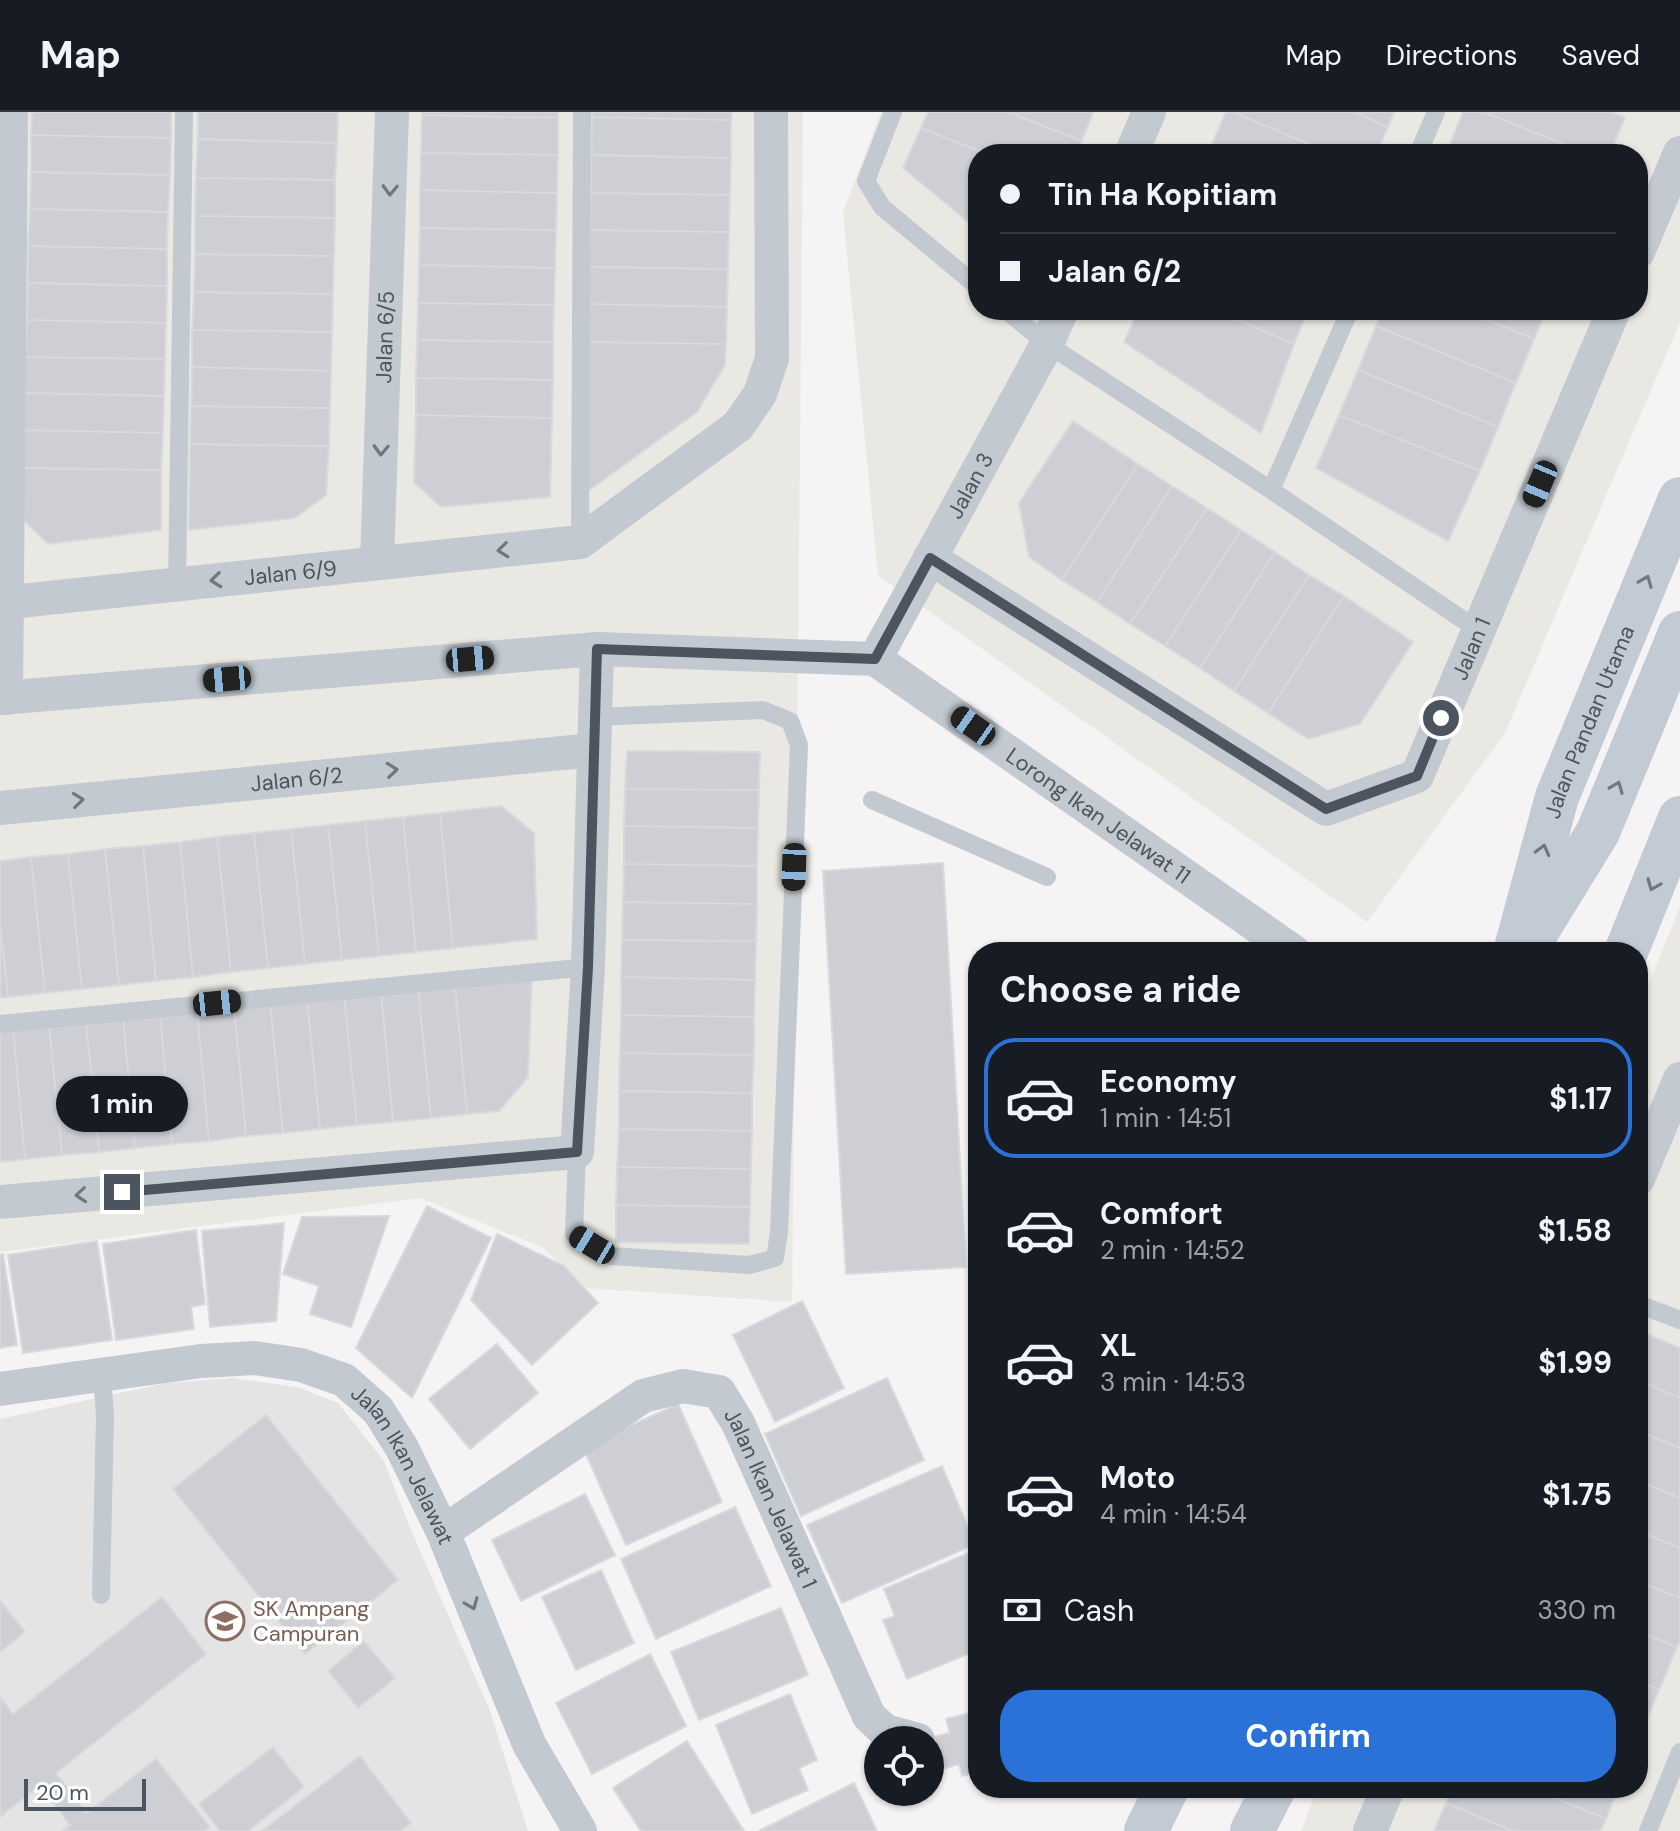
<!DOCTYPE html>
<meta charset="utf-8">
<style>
:root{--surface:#171b24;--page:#242831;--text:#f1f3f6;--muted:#9ea1a6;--line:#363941;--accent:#2a72d7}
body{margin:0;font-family:"DM Sans",sans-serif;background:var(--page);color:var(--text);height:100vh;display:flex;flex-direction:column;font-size:30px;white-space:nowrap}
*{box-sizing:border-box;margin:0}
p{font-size:26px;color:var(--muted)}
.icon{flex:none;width:44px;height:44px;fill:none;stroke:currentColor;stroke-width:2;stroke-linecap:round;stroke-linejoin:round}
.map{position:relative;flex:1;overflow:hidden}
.details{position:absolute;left:968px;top:830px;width:680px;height:856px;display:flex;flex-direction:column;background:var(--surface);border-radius:32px;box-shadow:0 2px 6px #0004}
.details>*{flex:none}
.banner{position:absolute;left:968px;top:32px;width:680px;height:176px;border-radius:32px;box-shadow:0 2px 6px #0004;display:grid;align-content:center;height:176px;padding:0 32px;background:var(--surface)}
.tools{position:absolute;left:864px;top:1614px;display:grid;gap:16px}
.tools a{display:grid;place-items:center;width:80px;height:80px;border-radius:50%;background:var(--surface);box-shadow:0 2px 6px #0004;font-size:40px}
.scale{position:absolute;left:24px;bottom:20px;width:122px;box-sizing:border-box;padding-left:8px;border:4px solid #4c555f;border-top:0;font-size:22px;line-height:28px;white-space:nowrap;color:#4c555f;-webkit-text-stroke:6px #fff;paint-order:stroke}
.end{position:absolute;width:36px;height:36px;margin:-18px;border:10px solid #4c555f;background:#fff;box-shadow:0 0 0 4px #fff}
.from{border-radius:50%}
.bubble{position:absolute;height:56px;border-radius:28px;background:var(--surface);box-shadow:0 2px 6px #0004;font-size:26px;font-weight:700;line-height:56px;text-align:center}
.car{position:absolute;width:24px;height:48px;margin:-24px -12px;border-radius:10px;box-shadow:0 0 6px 2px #0007;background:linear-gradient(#222 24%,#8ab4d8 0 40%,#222 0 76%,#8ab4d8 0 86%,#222 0)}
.banner b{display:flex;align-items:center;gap:28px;height:76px;font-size:30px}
.banner b+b{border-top:2px solid var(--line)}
.banner i{width:20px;height:20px;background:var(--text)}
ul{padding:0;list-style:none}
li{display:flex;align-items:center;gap:24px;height:120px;margin:0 16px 12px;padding:0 16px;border:4px solid transparent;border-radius:32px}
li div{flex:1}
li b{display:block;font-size:30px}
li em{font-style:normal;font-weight:700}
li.active{border-color:var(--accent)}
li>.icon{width:72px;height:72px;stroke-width:1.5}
h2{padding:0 32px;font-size:36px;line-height:96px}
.pay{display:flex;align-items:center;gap:20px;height:88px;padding:0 32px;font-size:30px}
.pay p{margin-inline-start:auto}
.cta{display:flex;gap:16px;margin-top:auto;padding:16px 32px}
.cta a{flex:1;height:92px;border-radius:32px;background:var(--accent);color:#fff;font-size:32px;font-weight:700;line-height:92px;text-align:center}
header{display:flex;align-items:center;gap:48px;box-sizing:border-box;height:112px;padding:0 40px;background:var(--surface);border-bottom:2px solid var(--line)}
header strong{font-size:38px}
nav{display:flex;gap:44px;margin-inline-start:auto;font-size:28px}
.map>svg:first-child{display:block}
</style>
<header>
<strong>Map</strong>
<nav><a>Map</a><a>Directions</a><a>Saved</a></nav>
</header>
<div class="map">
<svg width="1680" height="1719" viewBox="0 0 1680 1719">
<rect width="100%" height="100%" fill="#f5f3f3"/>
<!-- commercial -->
<path fill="#eae8e2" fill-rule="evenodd" d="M0,0H803L792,1190L585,1176L542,1135L420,1086L0,1140Z
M881,0H1680V210L1505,621L1367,810L878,463L843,100ZM978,42H1638V198H978Z
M1680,795V1719H1301L1318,1676H1638V897Z"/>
<!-- education -->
<path fill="#e5e4e4" d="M232,1266L297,1275L338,1291L384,1349L411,1418L490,1599L528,1719H0V1307L166,1271Z"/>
<!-- building -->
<path fill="#cdcfd4" stroke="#d7d9dd" stroke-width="2" d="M32,0H171V26L31,23Z
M198,0H338L337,31L198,27Z
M422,0H558V6L422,3Z
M592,0H732L731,8L592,5Z
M928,0H1008L1082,29L1077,42H987L921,16Z
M1008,0H1093L1082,29Z
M1226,0H1233L1332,42H1211L1208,41Z
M1233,0H1354L1388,15L1376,42H1332Z
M1354,0H1394L1388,15Z
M1463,0H1483L1588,42H1459L1448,37Z
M1483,0H1611L1625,5L1610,42H1588Z
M422,3L558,6V43L421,41Z
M592,5L731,8V46L591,43Z
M921,16L987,42H978V118L903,56Z
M31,23L171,26L170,63L31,60Z
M198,27L337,31L335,68L196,66Z
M421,41L558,43L557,81L420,78Z
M591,43L731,46L730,83L591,81Z
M31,60L170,63L168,100L30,97Z
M196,66L335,68V106L195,104Z
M420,78L557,81L556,118L420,116Z
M591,81L730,83L729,120L590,118Z
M30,97L168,100L167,137L28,134Z
M195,104L335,106L334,144L195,142Z
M420,116L556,118L555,156L419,153Z
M590,118L729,120L728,157L589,155Z
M28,134L167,137V174L28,171Z
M195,142L334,144L333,182L194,180Z
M419,153L555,156L554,193L418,191Z
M589,155L728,157L727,195L588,192Z
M28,171L167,174L166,211L27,208Z
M194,180L333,182L332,220L192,218Z
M418,191L554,193L553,230L417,228Z
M588,192L727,195L726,232L587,230Z
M1139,198H1215L1294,232L1261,321L1124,230Z
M1215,198H1308L1294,232Z
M1383,198H1463L1534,227L1516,271L1376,214Z
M1463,198H1546L1534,227Z
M27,208L166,211L165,247L25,245Z
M1376,214L1516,271L1498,315L1358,258Z
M192,218L332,220L331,259L192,255Z
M417,228L553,230V268L416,266Z
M587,230L726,232L725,253L697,300L584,382Z
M25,245L165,247L164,284L25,281Z
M192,255L331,259L330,296L191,294Z
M1358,258L1498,315L1480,359L1339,303Z
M416,266L553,268L552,306L416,303Z
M25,281L164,284L163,321L24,318Z
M191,294L330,296L329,334L190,332Z
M416,303L552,306L550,385L441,395L414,370Z
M1339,303L1480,359L1448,429L1316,356Z
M1073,309L1138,352L1062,468L1029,445L1019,391Z
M24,318L163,321L161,358L23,356Z
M190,332L329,334L326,383L295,406L189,418Z
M1138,352L1172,374L1097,490L1062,468Z
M23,356L161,358V418L48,432L18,403Z
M1172,374L1207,396L1130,512L1097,490Z
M1207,396L1241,418L1165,534L1130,512Z
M1241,418L1275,440L1200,556L1165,534Z
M1275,440L1309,463L1234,579L1200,556Z
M1309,463L1344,484L1268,601L1234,579Z
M1344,484L1413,530L1360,612L1308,627L1268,601Z
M627,639L760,640L759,678L625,677Z
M625,677L759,678L758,716L624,714Z
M501,694L534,721L537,827L453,836L440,701Z
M440,701L453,836L416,840L403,705Z
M403,705L416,840L379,844L365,709Z
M365,709L379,844L342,848L328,713Z
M328,713L342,848L305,852L291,717Z
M624,714L758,716L757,754L624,752Z
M291,717L305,852L268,856L254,721Z
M254,721L268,856L231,860L217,725Z
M217,725L231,860L193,865L180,730Z
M180,730L193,865L156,869L143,734Z
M143,734L156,869L119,873L105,737Z
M105,737L119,873L82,877L68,742Z
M68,742L82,877L45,881L31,745Z
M31,745L45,881L8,885L0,812V749Z
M943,751L966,1155L846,1162L823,759Z
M624,752L757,754V792L623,790Z
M623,790L757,792L756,829L622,828Z
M0,812L8,885L0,886Z
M622,828L756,829L755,868L621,865Z
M532,864L528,965L499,999L467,1002L455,872Z
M621,865L755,868L754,905L621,903Z
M455,872L467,1002L431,1006L418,876Z
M418,876L431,1006L393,1010L381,879Z
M381,879L393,1010L357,1013L344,883Z
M344,883L357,1013L320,1017L307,887Z
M307,887L320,1017L283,1021L270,891Z
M270,891L283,1021L246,1024L234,894Z
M234,894L246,1024L209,1029L197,898Z
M197,898L209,1029L172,1032L160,902Z
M160,902L172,1032L135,1036L123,905Z
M621,903L754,905V943L620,941Z
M123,905L135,1036L99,1040L86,910Z
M86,910L99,1040L62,1043L49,913Z
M49,913L62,1043L25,1047L13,916Z
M13,916L25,1047L0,1050V918Z
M620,941L754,943L752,981L619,979Z
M619,979L752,981V1019L619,1017Z
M619,1017L752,1019L751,1057L617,1055Z
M617,1055L751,1057L750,1095L616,1093Z
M616,1093L750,1095L749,1132L616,1130Z
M427,1094L491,1126L412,1286L356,1236Z
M389,1104L351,1215L310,1202L319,1174L283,1162L302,1105Z
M284,1111L276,1209L210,1215L202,1119Z
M196,1118L205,1192L191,1195L194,1217L116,1228L103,1132Z
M497,1122L564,1154L598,1191L532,1253L471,1188Z
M97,1129L112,1228L23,1241L8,1143Z
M3,1142L17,1233L0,1236V1143Z
M802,1189L844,1276L775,1310L733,1223Z
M1642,1220L1680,1236V1286L1638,1268V1229Z
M497,1232L538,1281L470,1337L429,1287Z
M887,1266L924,1348L801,1404L765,1322Z
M1638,1268L1680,1286V1336L1638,1319Z
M678,1292L722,1390L626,1433L583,1335Z
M266,1303L398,1468L305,1542L173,1377Z
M1638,1319L1680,1336V1386L1638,1369Z
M942,1354L975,1432L842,1491L807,1413Z
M1638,1369L1680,1386V1436L1638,1419Z
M585,1382L615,1443L521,1489L492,1428Z
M735,1395L771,1474L656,1527L621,1447Z
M1638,1419L1680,1436V1486L1638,1469Z
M978,1437V1560L970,1541L907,1567L883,1508L895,1504L884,1477Z
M601,1458L634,1531L576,1558L542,1485Z
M1638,1469L1680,1486V1529L1677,1535L1638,1519Z
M162,1485L206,1542L56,1661L87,1701L156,1647L210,1715L205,1719H63L70,1713L40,1673L0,1705V1585L13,1602Z
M0,1488L25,1520L0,1540Z
M781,1496L808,1563L699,1608L671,1540Z
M1638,1519L1677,1535L1659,1578L1638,1569Z
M364,1529L395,1566L358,1596L328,1559Z
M650,1542L686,1614L592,1662L556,1591Z
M1638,1569L1659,1578L1641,1621L1638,1620Z
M790,1582L817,1648L799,1656L808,1678L752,1702L716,1613Z
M978,1599V1660L962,1664L959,1652L943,1657L934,1625L950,1621L946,1607Z
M687,1629L744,1719H641L613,1676Z
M273,1635L304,1675L248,1719H220L199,1692Z
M360,1644L411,1711L400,1719H262Z
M854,1671L877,1719H759Z
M1452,1676H1531L1606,1707L1600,1719H1513L1446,1691Z
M1531,1676H1618L1606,1707Z
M1446,1691L1513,1719H1434Z"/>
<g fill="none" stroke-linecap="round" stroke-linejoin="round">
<!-- service -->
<path stroke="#c2c9d0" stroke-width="18" d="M893,0L866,69L882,95L978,175
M1418,42L1436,0
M1006,198L1047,232L1271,378L1478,518
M1271,378L1350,198
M580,430L582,0
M177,473L184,0
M872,688L1047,765
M0,912L588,855
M577,1040L574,1122L611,1144L749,1153L775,1146L779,1120L799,633L790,609L763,598L594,605
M1638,1192L1680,1208
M101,1483L105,1304L102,1262
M1648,1719L1680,1640"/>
<!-- minor -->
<g stroke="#c2c9d0" stroke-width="34">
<path d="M1131,42L1149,0"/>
<path d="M1638,140L1680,41"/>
<path id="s1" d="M930,446L1326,697L1417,664L1614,198"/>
<path id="s2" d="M377,451L392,0"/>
<path id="s3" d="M0,491L580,430L738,314L760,282L772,246L771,0"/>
<path id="s4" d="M875,547L1047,232L1062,198"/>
<path id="s5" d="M0,586L597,537L875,547L1294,840"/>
<path d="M6,586L11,0"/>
<path id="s6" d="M0,696L593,638"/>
<path d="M1638,1067L1680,967"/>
<path d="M0,1090L577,1040L588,855L597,537"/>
<path id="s7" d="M0,1277L201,1249L255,1246L301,1253L344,1268L378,1298L402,1336L443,1420L529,1632L580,1719"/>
<path id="s8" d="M443,1420L643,1284L683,1274L719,1280L738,1311L869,1604L885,1619L918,1628"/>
<path d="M1370,1719L1388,1676"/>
</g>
<!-- secondary -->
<g stroke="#c2cad4" stroke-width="44">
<path d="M1534,824L1598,720L1680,521"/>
<path id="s9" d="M1515,840L1557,685L1680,387"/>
<path d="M1626,840L1680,706"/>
<path d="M1146,1719L1167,1676"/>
<path d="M1252,1719L1274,1676"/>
</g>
</g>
<!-- one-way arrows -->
<defs><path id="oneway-chevron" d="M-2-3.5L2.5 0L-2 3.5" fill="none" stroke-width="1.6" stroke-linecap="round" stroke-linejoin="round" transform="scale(2)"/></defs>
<g stroke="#6f7881">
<use href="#oneway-chevron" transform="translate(390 78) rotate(92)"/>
<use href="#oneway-chevron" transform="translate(381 338) rotate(92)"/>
<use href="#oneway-chevron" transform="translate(503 438) rotate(174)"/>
<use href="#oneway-chevron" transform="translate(216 468) rotate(174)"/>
<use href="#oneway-chevron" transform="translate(392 658) rotate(-6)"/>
<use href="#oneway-chevron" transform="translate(78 688) rotate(-6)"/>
<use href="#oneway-chevron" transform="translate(81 1083) rotate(175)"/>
<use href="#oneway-chevron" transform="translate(472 1492) rotate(68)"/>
</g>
<g stroke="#6f7882">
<use href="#oneway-chevron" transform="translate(1646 469) rotate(-68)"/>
<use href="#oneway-chevron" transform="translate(1617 675) rotate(-68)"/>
<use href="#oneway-chevron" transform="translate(1543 738) rotate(-75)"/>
<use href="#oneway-chevron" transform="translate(1653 773) rotate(112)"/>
</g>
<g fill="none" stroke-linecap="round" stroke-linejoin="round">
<!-- route -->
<path stroke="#4c555f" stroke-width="10" d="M122,1080L577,1040L588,855L597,537L875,547L930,446L1326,697L1417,664L1441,606"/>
</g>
<!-- icons -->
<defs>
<g id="school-ring" transform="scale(2)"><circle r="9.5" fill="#fff" stroke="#8d6e63" stroke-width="1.5"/><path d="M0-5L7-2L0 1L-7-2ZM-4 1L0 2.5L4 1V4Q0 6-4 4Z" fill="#8d6e63"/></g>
</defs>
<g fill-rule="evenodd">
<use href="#school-ring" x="225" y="1509"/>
</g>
<g text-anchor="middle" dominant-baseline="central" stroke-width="7" stroke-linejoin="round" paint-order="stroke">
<!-- street labels -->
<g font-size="22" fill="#4c555f" stroke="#fff">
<text stroke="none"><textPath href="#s2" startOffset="226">Jalan 6/5</textPath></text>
<text stroke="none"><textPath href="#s4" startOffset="198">Jalan 3</textPath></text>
<text stroke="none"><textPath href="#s3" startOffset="292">Jalan 6/9</textPath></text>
<text stroke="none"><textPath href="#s1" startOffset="704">Jalan 1</textPath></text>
<text stroke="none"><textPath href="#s9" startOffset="242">Jalan Pandan Utama</textPath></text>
<text stroke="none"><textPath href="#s6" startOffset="298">Jalan 6/2</textPath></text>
<text stroke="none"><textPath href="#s5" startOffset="1150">Lorong Ikan Jelawat 11</textPath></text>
<text stroke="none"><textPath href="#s7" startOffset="454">Jalan Ikan Jelawat</textPath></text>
<text stroke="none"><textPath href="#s8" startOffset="438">Jalan Ikan Jelawat 1</textPath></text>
</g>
<!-- education labels -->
<g font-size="22" fill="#785e54" stroke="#fff" text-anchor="start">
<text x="253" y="1496">SK Ampang<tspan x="253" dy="25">Campuran</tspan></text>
</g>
</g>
</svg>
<div class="tools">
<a><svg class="icon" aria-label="locate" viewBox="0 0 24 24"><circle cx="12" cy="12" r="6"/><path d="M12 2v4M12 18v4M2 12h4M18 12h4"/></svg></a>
</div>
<div class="scale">20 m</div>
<i class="end from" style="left:1441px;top:606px"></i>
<i class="end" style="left:122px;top:1080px"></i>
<div class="bubble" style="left:56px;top:964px;width:132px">1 min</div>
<i class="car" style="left:1540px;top:372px;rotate:203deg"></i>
<i class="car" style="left:470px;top:547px;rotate:85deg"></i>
<i class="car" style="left:227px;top:567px;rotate:265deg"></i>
<i class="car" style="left:973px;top:614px;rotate:305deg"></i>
<i class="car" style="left:794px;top:755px;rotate:182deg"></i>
<i class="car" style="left:217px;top:891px;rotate:84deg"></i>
<i class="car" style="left:592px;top:1133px;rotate:301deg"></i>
<div class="banner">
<b><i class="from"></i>Tin Ha Kopitiam</b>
<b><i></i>Jalan 6/2</b>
</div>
<section class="details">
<h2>Choose a ride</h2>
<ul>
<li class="active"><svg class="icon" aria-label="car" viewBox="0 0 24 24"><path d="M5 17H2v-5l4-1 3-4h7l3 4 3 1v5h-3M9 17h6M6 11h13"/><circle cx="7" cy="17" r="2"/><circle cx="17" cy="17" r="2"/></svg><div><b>Economy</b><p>1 min · 14:51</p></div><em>$1.17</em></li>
<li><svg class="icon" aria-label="car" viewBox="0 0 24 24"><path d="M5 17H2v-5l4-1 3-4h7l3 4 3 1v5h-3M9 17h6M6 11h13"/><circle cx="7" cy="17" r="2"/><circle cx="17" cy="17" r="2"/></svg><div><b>Comfort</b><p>2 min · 14:52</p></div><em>$1.58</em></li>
<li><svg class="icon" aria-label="car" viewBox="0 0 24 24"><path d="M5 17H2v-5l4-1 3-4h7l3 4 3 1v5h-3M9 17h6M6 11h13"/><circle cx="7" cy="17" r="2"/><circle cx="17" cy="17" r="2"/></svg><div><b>XL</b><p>3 min · 14:53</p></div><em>$1.99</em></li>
<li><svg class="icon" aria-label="car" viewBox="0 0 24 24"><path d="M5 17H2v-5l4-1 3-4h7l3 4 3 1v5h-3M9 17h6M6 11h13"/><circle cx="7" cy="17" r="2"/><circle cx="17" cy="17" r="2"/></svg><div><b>Moto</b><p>4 min · 14:54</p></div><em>$1.75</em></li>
</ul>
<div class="pay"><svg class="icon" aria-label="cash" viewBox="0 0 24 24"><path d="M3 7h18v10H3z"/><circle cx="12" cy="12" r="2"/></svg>Cash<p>330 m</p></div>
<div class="cta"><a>Confirm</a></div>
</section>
</div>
